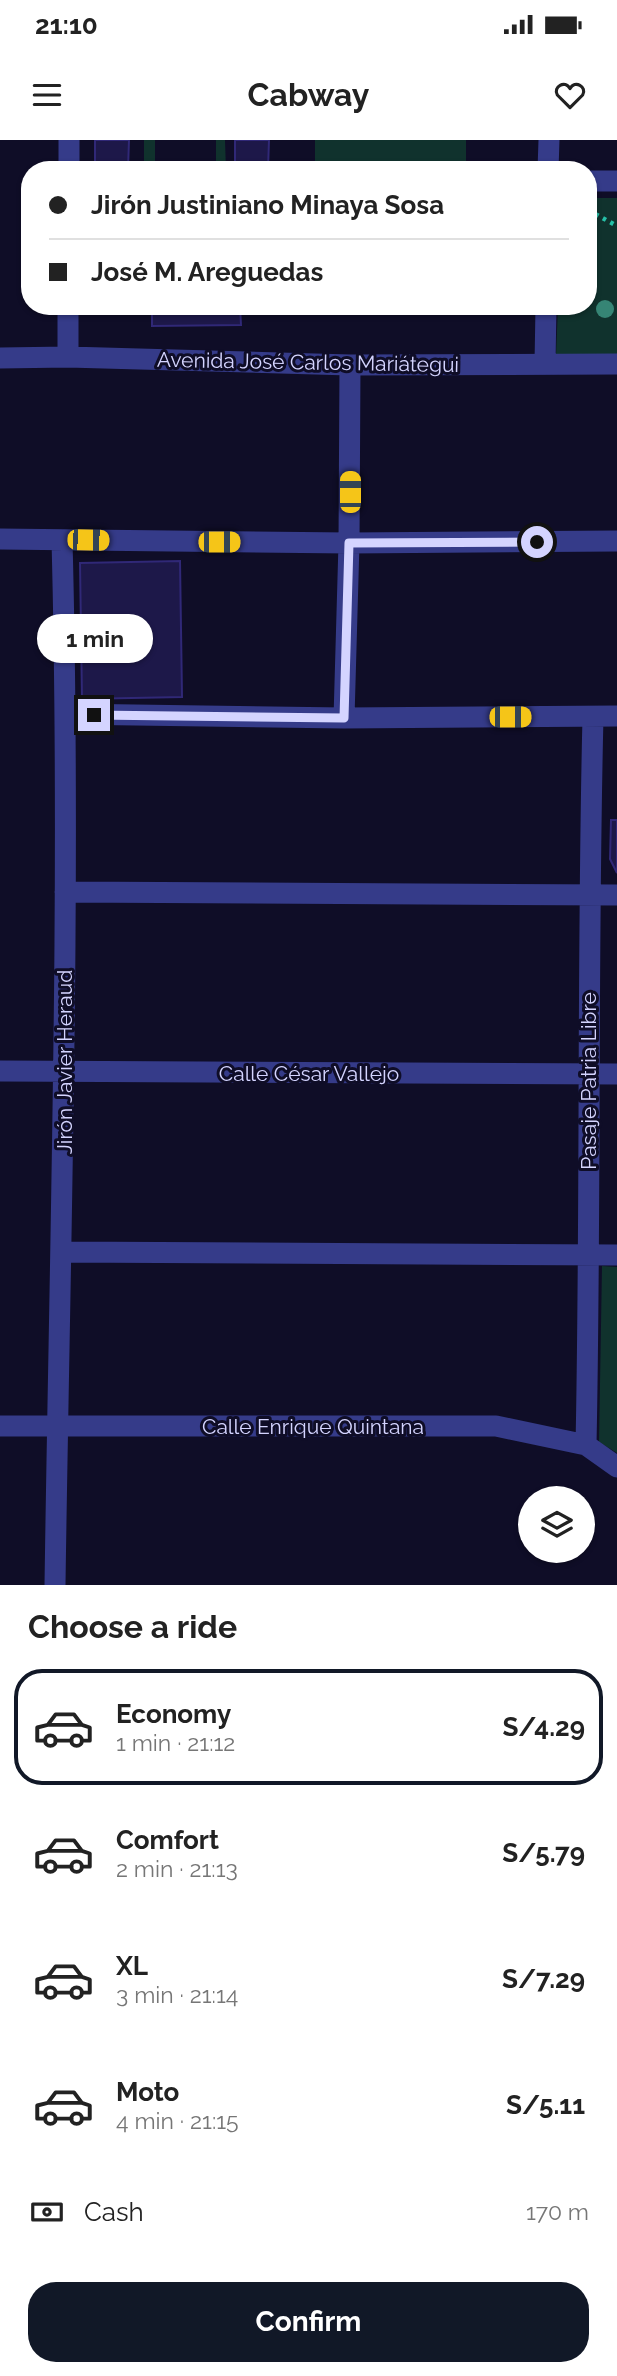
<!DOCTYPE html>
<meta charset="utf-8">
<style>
:root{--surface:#fff;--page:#f6f6f6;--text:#222;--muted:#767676;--line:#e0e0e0;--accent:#111827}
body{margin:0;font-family:Raleway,sans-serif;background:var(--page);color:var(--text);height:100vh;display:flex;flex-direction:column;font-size:26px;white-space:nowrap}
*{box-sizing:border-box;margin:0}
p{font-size:23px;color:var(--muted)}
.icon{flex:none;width:38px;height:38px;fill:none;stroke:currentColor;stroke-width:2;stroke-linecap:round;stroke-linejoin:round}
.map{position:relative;height:1445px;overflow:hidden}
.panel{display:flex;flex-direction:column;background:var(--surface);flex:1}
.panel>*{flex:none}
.hud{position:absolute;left:21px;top:21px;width:576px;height:154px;border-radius:28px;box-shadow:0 2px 5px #0004;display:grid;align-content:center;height:154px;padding:0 28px;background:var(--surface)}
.controls{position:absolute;left:518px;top:1346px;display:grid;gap:14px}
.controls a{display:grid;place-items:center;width:77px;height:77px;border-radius:50%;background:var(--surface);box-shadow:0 2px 5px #0004;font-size:35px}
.end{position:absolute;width:32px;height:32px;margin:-16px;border:9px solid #d4d4ff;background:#111;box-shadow:0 0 0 4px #111}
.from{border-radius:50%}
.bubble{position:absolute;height:49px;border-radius:24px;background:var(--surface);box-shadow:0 2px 5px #0004;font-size:23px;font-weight:700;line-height:49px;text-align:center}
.car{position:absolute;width:21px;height:42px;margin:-21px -10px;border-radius:9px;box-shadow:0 0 5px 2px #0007;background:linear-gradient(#f5c518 24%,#345 0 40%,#f5c518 0 76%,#345 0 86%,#f5c518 0)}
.hud b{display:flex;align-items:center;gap:24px;height:66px;font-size:26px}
.hud b+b{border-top:2px solid var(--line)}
.hud i{width:18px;height:18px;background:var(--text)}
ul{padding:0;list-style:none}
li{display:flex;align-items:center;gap:21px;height:116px;margin:0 14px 10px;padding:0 14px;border:4px solid transparent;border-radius:28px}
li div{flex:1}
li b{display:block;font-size:26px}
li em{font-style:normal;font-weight:700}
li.selected{border-color:var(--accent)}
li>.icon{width:63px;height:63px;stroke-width:1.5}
h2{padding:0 28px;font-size:32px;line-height:84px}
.pay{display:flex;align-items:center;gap:18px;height:77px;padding:0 28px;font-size:26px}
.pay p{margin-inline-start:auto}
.button{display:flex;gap:14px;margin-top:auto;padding:14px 28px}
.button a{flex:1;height:80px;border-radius:28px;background:var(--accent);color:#fff;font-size:28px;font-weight:700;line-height:80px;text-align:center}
.status{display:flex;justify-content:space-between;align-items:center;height:49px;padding:0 35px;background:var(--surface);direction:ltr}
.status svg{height:19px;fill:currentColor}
header{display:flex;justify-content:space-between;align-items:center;height:91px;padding:0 28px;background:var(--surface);font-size:32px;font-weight:700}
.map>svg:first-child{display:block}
</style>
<div class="status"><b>21:10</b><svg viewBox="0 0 49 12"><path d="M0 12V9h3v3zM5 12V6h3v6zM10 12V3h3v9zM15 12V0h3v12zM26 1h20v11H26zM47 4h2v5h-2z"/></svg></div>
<header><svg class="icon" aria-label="menu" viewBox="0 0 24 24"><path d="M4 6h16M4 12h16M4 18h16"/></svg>Cabway<svg class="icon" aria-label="heart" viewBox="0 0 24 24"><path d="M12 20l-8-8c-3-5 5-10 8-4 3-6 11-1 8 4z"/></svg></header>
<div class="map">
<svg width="617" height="1445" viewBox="0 0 617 1445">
<rect width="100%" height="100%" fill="#0f0d27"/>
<!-- green -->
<path fill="#10322d" d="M144,0H155V30H144Z
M216,0H225L226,30H216Z
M315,0H466V30H315Z
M588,58H617V214L556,215L558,166H588Z
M316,166H467V170L316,171Z
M602,1126L617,1127V1313L599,1302Z"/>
<!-- building -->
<path fill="#1d1849" stroke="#302877" stroke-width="2" d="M95,0H129L128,30H95Z
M235,0H269L268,30H235Z
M91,166H125V172L91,171Z
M152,166H240L241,185L152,186Z
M180,421L182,557L82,559L80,423Z
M611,680H617V733L610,719Z"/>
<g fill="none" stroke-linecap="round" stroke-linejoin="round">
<!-- path -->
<path stroke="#26c0a7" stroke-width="4.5" stroke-dasharray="3.5 5" stroke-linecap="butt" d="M588,70L617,86"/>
<!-- minor -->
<path stroke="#353b89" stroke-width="21" d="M69,30V0
M548,30L549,0
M588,41H617
M68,217V166
M0,218L68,217L350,225L617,224
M545,224L546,166
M0,399L349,403L617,401
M66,574L344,578L617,576
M344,578L349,403L350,225
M65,752L617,755
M0,931L617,934
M62,1112L617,1115
M0,1286H496L586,1305L617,1327
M586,1305C591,1062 587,819 593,577
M55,1445C60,1097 71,748 62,400"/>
</g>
<!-- trees -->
<circle fill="#368575" cx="605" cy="169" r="9"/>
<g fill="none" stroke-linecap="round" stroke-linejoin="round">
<!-- route -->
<path stroke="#d4d4ff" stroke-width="9" d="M94,575L344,578L349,403L537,402"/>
</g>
<g text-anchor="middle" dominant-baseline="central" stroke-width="6" stroke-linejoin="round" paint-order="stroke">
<!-- street labels -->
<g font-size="21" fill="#d4d4ff" stroke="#0f0d27">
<text transform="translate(308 222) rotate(1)">Avenida José Carlos Mariátegui</text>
<text transform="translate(64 922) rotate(-90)">Jirón Javier Heraud</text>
<text x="309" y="933">Calle César Vallejo</text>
<text transform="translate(588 941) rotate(-90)">Pasaje Patria Libre</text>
<text x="313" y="1286">Calle Enrique Quintana</text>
</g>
</g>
</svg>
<div class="controls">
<a><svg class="icon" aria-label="layers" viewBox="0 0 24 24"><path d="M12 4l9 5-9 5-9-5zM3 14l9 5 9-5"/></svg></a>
</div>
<i class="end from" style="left:537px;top:402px"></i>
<i class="end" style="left:94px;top:575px"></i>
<div class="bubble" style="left:37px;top:474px;width:116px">1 min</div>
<i class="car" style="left:350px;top:352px;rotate:0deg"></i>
<i class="car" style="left:88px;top:400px;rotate:91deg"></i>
<i class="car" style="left:219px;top:402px;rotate:90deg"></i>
<i class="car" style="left:510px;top:577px;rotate:90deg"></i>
<div class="hud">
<b><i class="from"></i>Jirón Justiniano Minaya Sosa</b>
<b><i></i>José M. Areguedas</b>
</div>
</div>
<section class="panel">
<h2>Choose a ride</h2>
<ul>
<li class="selected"><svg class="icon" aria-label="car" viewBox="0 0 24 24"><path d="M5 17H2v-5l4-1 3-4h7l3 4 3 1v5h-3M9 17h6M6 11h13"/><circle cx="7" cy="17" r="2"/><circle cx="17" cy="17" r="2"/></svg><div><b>Economy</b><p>1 min · 21:12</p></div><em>S/4.29</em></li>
<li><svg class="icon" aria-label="car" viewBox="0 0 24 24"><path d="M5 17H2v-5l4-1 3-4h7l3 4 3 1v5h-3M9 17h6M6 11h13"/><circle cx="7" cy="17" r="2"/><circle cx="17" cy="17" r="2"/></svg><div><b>Comfort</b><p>2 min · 21:13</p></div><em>S/5.79</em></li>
<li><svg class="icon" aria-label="car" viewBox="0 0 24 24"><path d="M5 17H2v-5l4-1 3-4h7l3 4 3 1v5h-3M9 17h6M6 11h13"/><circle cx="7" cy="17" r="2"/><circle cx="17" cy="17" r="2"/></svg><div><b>XL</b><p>3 min · 21:14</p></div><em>S/7.29</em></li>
<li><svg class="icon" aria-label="car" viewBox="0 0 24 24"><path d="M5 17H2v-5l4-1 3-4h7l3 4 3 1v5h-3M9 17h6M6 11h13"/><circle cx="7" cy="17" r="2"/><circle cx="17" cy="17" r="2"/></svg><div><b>Moto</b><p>4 min · 21:15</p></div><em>S/5.11</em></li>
</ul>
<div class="pay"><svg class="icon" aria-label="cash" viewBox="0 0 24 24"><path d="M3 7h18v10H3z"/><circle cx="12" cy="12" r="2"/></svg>Cash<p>170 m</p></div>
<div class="button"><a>Confirm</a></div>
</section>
